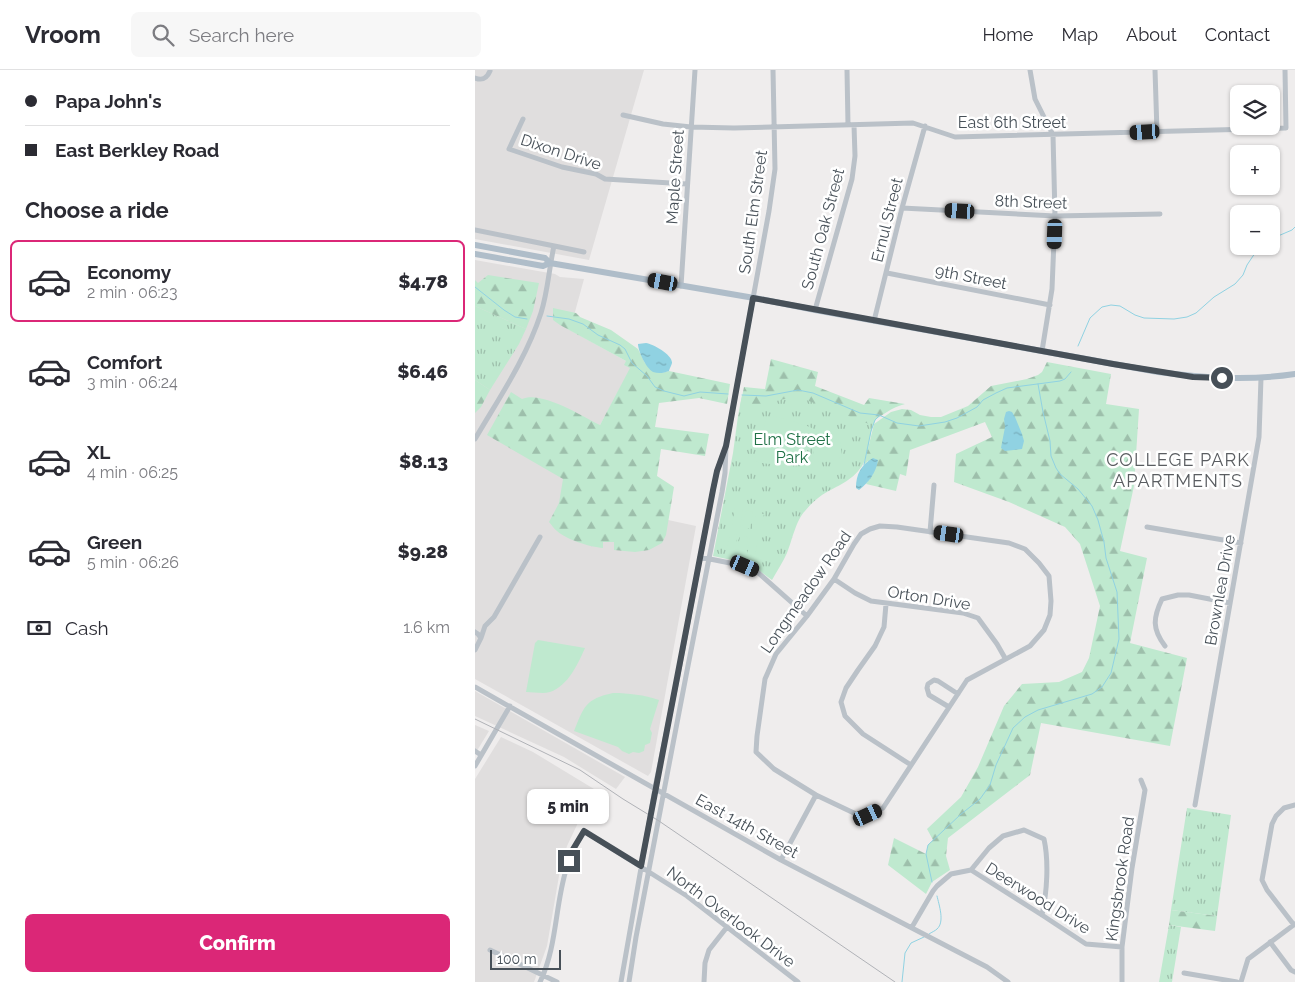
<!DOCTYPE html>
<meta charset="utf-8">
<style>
:root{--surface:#fff;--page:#f7f7f7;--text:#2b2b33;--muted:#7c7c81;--line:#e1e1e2;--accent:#db2777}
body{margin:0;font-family:Raleway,sans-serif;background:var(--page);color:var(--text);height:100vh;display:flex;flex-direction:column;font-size:19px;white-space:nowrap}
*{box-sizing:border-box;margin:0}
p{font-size:16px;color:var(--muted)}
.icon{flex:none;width:28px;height:28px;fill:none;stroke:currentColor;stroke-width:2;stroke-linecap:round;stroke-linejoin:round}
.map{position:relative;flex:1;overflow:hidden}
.side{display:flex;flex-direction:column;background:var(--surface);width:475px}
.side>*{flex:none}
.banner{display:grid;align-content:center;height:110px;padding:0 25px;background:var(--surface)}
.controls{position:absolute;left:755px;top:15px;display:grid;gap:10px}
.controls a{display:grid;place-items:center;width:50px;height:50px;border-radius:8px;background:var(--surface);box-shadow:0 1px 4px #0004;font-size:25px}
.scale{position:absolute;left:15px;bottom:12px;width:71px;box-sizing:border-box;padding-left:5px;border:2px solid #475058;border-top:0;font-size:14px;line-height:18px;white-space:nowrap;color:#475058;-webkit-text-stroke:4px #fff;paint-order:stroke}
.end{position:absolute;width:22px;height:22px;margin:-11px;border:6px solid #475058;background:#fff;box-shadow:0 0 0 2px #fff}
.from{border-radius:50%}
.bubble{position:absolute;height:35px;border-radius:8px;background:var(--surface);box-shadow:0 1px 4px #0004;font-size:16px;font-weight:800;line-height:35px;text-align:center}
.car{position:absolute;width:15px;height:30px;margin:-15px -8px;border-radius:6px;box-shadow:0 0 4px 1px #0007;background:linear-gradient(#222 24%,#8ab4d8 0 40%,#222 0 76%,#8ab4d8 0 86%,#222 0)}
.banner b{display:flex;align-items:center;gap:18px;height:48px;font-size:19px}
.banner b+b{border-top:1px solid var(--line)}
.banner i{width:12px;height:12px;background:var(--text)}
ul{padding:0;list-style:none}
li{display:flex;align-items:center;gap:15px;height:82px;margin:0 10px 8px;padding:0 15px;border:2px solid transparent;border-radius:8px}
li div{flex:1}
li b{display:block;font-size:19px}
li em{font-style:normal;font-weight:800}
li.selected{border-color:var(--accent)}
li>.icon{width:45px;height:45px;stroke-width:1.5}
h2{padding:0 25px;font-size:22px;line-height:60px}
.pay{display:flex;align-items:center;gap:12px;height:55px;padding:0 25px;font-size:19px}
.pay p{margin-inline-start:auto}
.button{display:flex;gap:10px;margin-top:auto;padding:10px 25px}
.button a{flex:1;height:58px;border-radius:8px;background:var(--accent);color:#fff;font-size:20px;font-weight:800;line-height:58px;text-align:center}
header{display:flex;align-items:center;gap:30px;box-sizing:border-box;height:70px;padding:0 25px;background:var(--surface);border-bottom:1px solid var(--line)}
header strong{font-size:24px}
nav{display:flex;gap:28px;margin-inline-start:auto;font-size:18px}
.search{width:350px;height:45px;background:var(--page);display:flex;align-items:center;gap:12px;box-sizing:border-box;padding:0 18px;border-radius:8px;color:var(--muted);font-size:19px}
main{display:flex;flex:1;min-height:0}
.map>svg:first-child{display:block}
</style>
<header>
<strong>Vroom</strong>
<div class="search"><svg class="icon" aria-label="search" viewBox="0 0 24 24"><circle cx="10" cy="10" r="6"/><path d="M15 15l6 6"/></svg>Search here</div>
<nav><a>Home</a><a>Map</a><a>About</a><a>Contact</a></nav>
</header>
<main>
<section class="side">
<div class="banner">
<b><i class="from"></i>Papa John's</b>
<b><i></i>East Berkley Road</b>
</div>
<h2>Choose a ride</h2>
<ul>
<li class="selected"><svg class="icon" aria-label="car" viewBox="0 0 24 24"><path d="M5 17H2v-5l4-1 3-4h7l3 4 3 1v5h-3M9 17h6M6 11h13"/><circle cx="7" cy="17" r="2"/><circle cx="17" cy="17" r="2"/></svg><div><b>Economy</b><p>2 min · 06:23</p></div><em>$4.78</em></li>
<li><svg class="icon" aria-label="car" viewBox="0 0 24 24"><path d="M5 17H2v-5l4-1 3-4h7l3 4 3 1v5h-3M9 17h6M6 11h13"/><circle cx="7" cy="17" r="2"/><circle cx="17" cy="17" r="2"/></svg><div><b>Comfort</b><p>3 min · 06:24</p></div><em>$6.46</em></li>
<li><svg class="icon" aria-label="car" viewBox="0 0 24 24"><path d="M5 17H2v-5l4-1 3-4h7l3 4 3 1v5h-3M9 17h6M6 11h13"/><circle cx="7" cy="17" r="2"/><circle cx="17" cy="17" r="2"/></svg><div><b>XL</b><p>4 min · 06:25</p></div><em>$8.13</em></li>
<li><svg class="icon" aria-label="car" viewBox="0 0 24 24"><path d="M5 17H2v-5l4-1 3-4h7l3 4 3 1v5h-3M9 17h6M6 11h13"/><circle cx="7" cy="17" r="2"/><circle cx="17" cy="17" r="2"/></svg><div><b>Green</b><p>5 min · 06:26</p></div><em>$9.28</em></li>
</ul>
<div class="pay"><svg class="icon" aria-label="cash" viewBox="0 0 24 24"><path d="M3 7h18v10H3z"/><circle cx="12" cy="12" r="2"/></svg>Cash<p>1.6 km</p></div>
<div class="button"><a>Confirm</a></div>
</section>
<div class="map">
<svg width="820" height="912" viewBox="0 0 820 912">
<defs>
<pattern id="grass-tufts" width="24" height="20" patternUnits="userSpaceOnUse" patternTransform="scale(1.25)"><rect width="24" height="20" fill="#bfe9cf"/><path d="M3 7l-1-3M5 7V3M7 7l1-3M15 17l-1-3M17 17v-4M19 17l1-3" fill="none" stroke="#9dbfab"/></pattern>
<pattern id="forest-firs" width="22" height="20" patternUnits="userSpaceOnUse" patternTransform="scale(1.25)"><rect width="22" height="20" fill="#bfe9cf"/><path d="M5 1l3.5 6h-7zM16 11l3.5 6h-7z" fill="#9dbfab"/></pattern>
<pattern id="water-ripples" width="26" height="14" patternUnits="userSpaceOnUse" patternTransform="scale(1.25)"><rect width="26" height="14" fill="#90d2e2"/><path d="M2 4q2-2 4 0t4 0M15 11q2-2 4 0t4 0" fill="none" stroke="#77adba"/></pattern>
</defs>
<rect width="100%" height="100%" fill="#efeded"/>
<!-- education -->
<path fill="#e0dede" d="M0,0H169L114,190L0,169Z
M0,190L80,204L85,207L109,209L95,260L151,291L156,298L125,355L193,450L221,456L176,702L173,706L0,609Z
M0,621L150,707L141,719L89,687L0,646Z
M0,655L14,661L0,684Z
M26,667L58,682L119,719L92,776L85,800L72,876L59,912H0V709Z"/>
<!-- grass -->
<path fill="url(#grass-tufts)" d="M0,236L51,259L44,274L15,320L0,310Z
M306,322L404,345C392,359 397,380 387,396C376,412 363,415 347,425C341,429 335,435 330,441C321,450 317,471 312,483C308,492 302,501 297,510L275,494L238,486L258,383L263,346L267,325Z
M712,738L756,745L742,846L696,840Z
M694,855L706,857L697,912H684Z"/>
<!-- forest -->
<path fill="url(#forest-firs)" d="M13,205L64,213L58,241L51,259L0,236V210L3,213Z
M78,238L101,243L105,247L136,260L163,279L170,293L186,303L194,301L255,314L252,334L224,328L184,333L180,357L234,364L230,386L186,379L182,406L199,417L191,465L187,473L174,480L160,482L139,480V472H128V478C115,477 92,470 82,461C79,459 77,455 74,452L84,433L88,409L12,365L36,322L47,329C66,320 107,346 125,355L155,298L149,295L151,291L85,255L78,250Z
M296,289L343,302L340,316L389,335L394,328L430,334C417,337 406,346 394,354L326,328L317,327L282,336H265L269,317L290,319Z
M572,292L636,304L631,334L664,339L659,416L645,481L672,488L655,573L712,588L695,676L566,653L555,705L473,768L471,786L475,800L457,812L451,824L413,795L419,768L451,784L453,775L458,770L452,759L486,727L503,697L529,636L547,614L584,612L607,602L614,588L625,536L605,474L590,457L534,432L479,412L481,384L517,367L510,352L435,380L431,406L425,404L421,421L391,414L398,404L393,391L389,395L399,354L416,342L427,339L436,340L445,345L456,347H466L493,336L516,316L552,309L563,305L567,302Z
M0,310L15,320L6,337L0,343Z
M696,840L742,846L740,861L694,855Z"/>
<!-- garden -->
<path fill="#bfe9cf" d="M298,346L330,355L339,359C330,388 308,400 279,391L291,350Z
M360,361L365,372L367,385L363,390L350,392L338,391C337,376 344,364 360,361Z
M260,438L268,440L265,457L257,455Z
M271,440L278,442L275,459L267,457Z
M281,443L289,444L285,461L277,459Z
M255,464L263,465L259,482L251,480Z
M265,466L273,467L270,484L262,483Z
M275,468L283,470L280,486L272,485Z
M63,570L110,578C103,594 93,616 75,622C68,624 59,622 51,622L60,573Z
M138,623C154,623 169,625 184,630L175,659L177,663L175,673L170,675L169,681L164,683L158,682L154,684L147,681L143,677L99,661C109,637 110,629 138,623Z"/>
<!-- water -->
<path fill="url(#water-ripples)" d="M171,273C178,274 198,285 197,293C197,294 194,300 194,301C189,303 184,304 178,302C171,298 163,281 163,274Z
M534,341L537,342L540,347L547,364L549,371L547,379L530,381L526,378L530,357L529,349L531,342Z
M398,388L403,390C401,403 394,412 384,420L381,418C381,404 386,395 398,388Z"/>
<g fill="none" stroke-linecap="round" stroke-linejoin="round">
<!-- stream -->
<path stroke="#90d2e2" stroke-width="1" d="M796,169L817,160L820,157
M0,217L29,240L40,247L52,249
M72,246L94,249L108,254L123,265L145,275L150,279L157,293L172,306L180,317L189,321L209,326L225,322L253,324
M603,276L615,248L627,237L636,235L645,236L660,245L669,248L699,249L712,247L721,243L739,227L760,214L768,205L772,195L778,186L787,176
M267,325L291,326L323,320L338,323L385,343L404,345L422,353L444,356L470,352L482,348L502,337L508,330L521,323L532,318L585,311L590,309L596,302
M389,395L396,361L400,350L404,346
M457,812L451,784L453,775L485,745L505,729L515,715L521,695L538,658L550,647L563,640L617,624L627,617L636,603L644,569L642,522L631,488L629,472L623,450L617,436L603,419L585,404L581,398L576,386L575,371L568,342L563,314
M454,864C457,862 460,861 462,859C470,852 464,835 462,826
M427,912L430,883L436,873L449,867"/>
<!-- minor -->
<path stroke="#bac1c8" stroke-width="5" d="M372,0L373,55
M555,0L560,29L578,65L580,146L577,219L567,281
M680,0L682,62
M0,8C8,11 12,8 15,1
M148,45L188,54L216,57L259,58L438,53L480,67L811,58L810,0
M48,49L34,79L87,97L121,104L130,109L212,114
M427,138L580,146L685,144
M0,160L109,182
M412,203L575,235
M206,216L220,0
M340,240L377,109L380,86L379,55
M399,251L427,138L450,56
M0,369C24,328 51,289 66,243C73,221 74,198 79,176
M405,456L422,457L534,473L550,479L564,493L574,506L576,531L575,545L569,560L555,576L492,610L408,738L393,745L381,744L341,725L299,699L281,682L282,666L290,609L301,584L332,546L359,509L379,474L386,464L395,459Z
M672,457L766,473
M455,462L459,415
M225,487L270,496L280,500L332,546
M359,509L380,523L396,531L488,543L503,548L522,574L530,588
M411,534L409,557L400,576L383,600L371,618L366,632L370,646L388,664L436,695
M0,562L3,564L6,568L0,580
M6,568L10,556L19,547L65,467
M690,576C677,559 678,548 687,529L703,525H714L755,533
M0,617L306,790L512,897L533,912
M474,637L454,625L452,618L453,614L459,610L463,611L483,624
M0,681L6,685
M0,696L35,636
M720,735L784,367L786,308
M306,790L341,725
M496,800L567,845L611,874L647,877
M819,855L792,820L787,810L797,754L801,746L809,738L820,735
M437,857L458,821L462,816L476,804L496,800L514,778L528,766L549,760L569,769C574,792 572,822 567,845
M795,872L816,900L820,902
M15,880L82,912
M709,903L762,912
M65,912C82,877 80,836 91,800C95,786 101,774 109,761L212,826L323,912
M146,912L181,713L203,605L238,420L242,401L249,381
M154,912L161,867L211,606L247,422L250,403L251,376L294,141L300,99L298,0
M229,912L230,893L234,880L252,857
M647,912V877L657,798L670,720L666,710
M766,912L773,889L820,854"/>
<!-- major -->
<path stroke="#afbdc9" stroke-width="6" d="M0,175L70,188L75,193L285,229L340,240L683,302C729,308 774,311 820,304
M0,184L68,196L75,193"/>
<!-- rail -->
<path stroke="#b0b2b7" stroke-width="1" d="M0,649L105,700L148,729L184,751L420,912"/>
</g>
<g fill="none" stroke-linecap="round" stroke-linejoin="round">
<!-- route -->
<path stroke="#475058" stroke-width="6" d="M94,791L97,781L109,761L166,796L238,420L242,401L251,376L278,228L638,294L718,307L747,308"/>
</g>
<g text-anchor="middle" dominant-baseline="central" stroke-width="5" stroke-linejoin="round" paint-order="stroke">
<!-- street labels -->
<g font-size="16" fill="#475058" stroke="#fff">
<text x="537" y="52">East 6th Street</text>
<text transform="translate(86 82) rotate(18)">Dixon Drive</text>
<text transform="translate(200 107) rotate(-86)">Maple Street</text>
<text transform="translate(556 132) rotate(2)">8th Street</text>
<text transform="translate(278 142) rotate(-82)">South Elm Street</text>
<text transform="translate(412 150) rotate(-76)">Ernul Street</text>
<text transform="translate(348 159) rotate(-75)">South Oak Street</text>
<text transform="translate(496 207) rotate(11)">9th Street</text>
<text transform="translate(745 520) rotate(-80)">Brownlea Drive</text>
<text transform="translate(331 522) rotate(-55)">Longmeadow Road</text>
<text transform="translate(454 528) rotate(9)">Orton Drive</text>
<text transform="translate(272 756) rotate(29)">East 14th Street</text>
<text transform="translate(645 809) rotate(-82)">Kingsbrook Road</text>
<text transform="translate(563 828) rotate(32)">Deerwood Drive</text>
<text transform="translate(256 847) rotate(37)">North Overlook Drive</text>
</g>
<!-- park labels -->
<g font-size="16" fill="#207147" stroke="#fff">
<text x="317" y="369">Elm Street<tspan x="317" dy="18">Park</tspan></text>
</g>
<!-- neighbourhood labels -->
<g font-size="18" letter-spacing="1" fill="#5a5d61" stroke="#fff">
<text x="703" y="389">COLLEGE PARK<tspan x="703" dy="21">APARTMENTS</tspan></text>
</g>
</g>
</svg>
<div class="controls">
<a><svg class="icon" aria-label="layers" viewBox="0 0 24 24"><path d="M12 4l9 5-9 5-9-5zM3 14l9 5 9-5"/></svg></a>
<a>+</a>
<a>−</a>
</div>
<div class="scale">100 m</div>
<i class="end from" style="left:747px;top:308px"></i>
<i class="end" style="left:94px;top:791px"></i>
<div class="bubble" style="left:52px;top:719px;width:82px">5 min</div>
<i class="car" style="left:670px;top:62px;rotate:267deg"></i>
<i class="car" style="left:485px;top:141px;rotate:273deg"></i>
<i class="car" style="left:580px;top:164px;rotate:182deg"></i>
<i class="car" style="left:188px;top:212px;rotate:280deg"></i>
<i class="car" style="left:474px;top:464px;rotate:278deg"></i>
<i class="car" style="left:270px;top:496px;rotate:113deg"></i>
<i class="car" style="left:393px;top:745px;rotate:65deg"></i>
</div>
</main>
